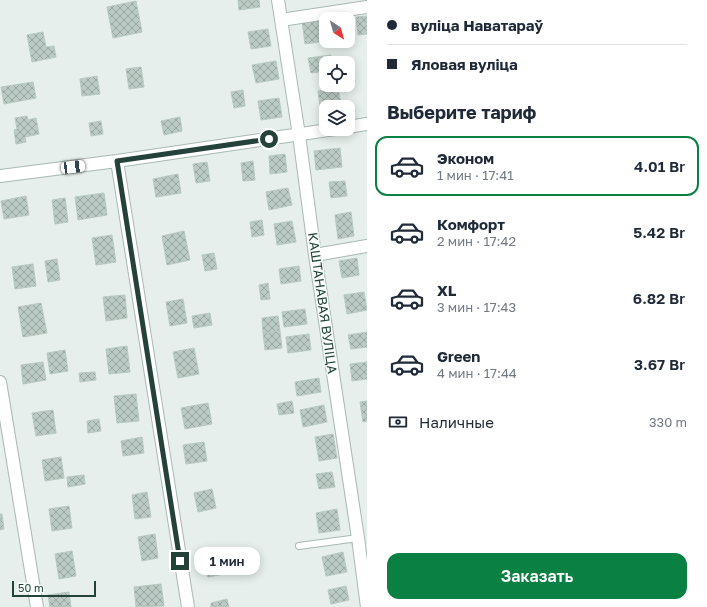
<!DOCTYPE html>
<html lang="ru">
<meta charset="utf-8">
<style>
:root{--surface:#fff;--page:#f2f2f3;--text:#1f2937;--muted:#747a83;--line:#e0e1e3;--accent:#0b8043}
body{margin:0;font-family:"Golos Text",sans-serif;background:var(--page);color:var(--text);height:100vh;display:flex;flex-direction:column;font-size:15px;white-space:nowrap}
*{box-sizing:border-box;margin:0}
p{font-size:13px;color:var(--muted)}
.icon{flex:none;width:22px;height:22px;fill:none;stroke:currentColor;stroke-width:2;stroke-linecap:round;stroke-linejoin:round}
.map{position:relative;flex:1;overflow:hidden}
.side{display:flex;flex-direction:column;background:var(--surface);width:340px}
.side>*{flex:none}
.hud{display:grid;align-content:center;height:88px;padding:0 20px;background:var(--surface)}
.needle{width:26px;rotate:143deg}
.buttons{position:absolute;left:319px;top:12px;display:grid;gap:8px}
.buttons a{display:grid;place-items:center;width:36px;height:36px;border-radius:8px;background:var(--surface);box-shadow:0 2px 10px #0003;font-size:20px}
.scale{position:absolute;left:12px;bottom:10px;width:84px;box-sizing:border-box;padding-left:4px;border:2px solid #24423a;border-top:0;font-size:11px;line-height:14px;white-space:nowrap;color:#24423a;-webkit-text-stroke:3px #f7fbf9;paint-order:stroke}
.end{position:absolute;width:18px;height:18px;margin:-9px;border:5px solid #24423a;background:#fff;box-shadow:0 0 0 2px #fff}
.from{border-radius:50%}
.bubble{position:absolute;height:28px;border-radius:12px;background:var(--surface);box-shadow:0 2px 10px #0003;font-size:13px;font-weight:600;line-height:28px;text-align:center}
.car{position:absolute;width:12px;height:24px;margin:-12px -6px;border-radius:5px;box-shadow:0 0 3px 1px #0007;background:linear-gradient(#fff 24%,#345 0 40%,#fff 0 76%,#345 0 86%,#fff 0)}
.hud b{display:flex;align-items:center;gap:14px;height:38px;font-size:15px}
.hud b+b{border-top:1px solid var(--line)}
.hud i{width:10px;height:10px;background:var(--text)}
ul{padding:0;list-style:none}
li{display:flex;align-items:center;gap:12px;height:60px;margin:0 8px 6px;padding:0 12px;border:2px solid transparent;border-radius:12px}
li div{flex:1}
li b{display:block;font-size:15px}
li em{font-style:normal;font-weight:600}
li.selected{border-color:var(--accent)}
li>.icon{width:36px;height:36px;stroke-width:1.5}
h2{padding:0 20px;font-size:18px;line-height:48px}
.pay{display:flex;align-items:center;gap:10px;height:44px;padding:0 20px;font-size:15px}
.pay p{margin-inline-start:auto}
.primary-button{display:flex;gap:8px;margin-top:auto;padding:8px 20px}
.primary-button a{flex:1;height:46px;border-radius:12px;background:var(--accent);color:#fff;font-size:16px;font-weight:600;line-height:46px;text-align:center}
main{display:flex;flex:1;min-height:0}
.map>svg:first-child{display:block}
</style>
<main>
<div class="map">
<svg width="367" height="607" viewBox="0 0 367 607">
<defs>
<pattern id="building-cross-hatch" width="8" height="8" patternUnits="userSpaceOnUse"><rect width="8" height="8" fill="#bbcac4"/><path d="M0 0l8 8M0 8l8-8" fill="none" stroke="#98a6a0"/></pattern>
</defs>
<rect width="100%" height="100%" fill="#e6efeb"/>
<!-- building -->
<path fill="url(#building-cross-hatch)" stroke="#b8c9c2" d="M238,0H259L260,7L239,10Z
M136,1L142,32L113,38L107,7Z
M367,16V34L358,35L356,17Z
M318,18L319,24L326,23V41L305,44L302,21Z
M268,29L271,46L251,49L248,32Z
M43,32L46,47L54,46L56,57L32,62L27,35Z
M331,55L332,63H326V71L311,73L308,58Z
M276,61L279,79L256,83L252,65Z
M141,67L144,87L129,89L126,69Z
M97,76L100,94L82,96L80,79Z
M33,82L36,98L4,104L1,87Z
M338,88L341,104L320,107L318,91Z
M243,90L245,106L234,108L231,92Z
M279,98L282,117L261,120L258,101Z
M27,116L28,120L36,118L39,134L25,137L26,142L16,144L14,130L17,129L15,118Z
M180,117L182,131L164,135L161,121Z
M101,121L103,134L91,136L89,123Z
M340,148L342,167L316,170L314,151Z
M285,154L287,172L270,174L269,156Z
M253,161L255,180L243,181L241,163Z
M207,162L210,181L196,183L193,164Z
M178,174L181,193L156,197L153,179Z
M345,181L347,196L331,198L329,182Z
M288,188L292,205L269,210L266,192Z
M104,193L107,215L78,220L75,197Z
M26,196L29,215L4,219L1,201Z
M65,198L68,222L55,224L52,200Z
M351,212L354,236L338,239L335,215Z
M262,220L264,235L252,237L250,222Z
M292,221L296,242L277,245L274,224Z
M184,231L190,260L167,265L162,236Z
M112,235L116,262L96,265L92,238Z
M214,253L217,269L205,271L202,255Z
M357,258L359,275L342,278L339,261Z
M57,259L60,280L48,282L45,261Z
M33,264L36,286L15,289L12,267Z
M299,266L301,281L281,284L279,269Z
M268,283L270,299L261,300L259,285Z
M364,292L367,310L347,314L344,295Z
M125,295L127,318L106,321L103,297Z
M183,299L187,323L170,326L166,302Z
M41,303L47,333L23,337L18,307Z
M305,309L307,324L284,327L282,312Z
M210,313L212,325L194,328L192,316Z
M278,316L280,331L263,333L262,318Z
M280,331L282,348L265,350L263,333Z
M367,332V347L351,349L348,335Z
M309,334L311,350L288,353L286,337Z
M127,346L130,372L109,374L106,349Z
M194,348L199,374L178,378L173,352Z
M65,350L68,371L50,374L47,353Z
M43,362L46,380L23,384L21,365Z
M367,362V379L352,381L350,364Z
M95,372L96,380L80,382L79,373Z
M319,378L321,392L297,396L295,382Z
M136,394L139,421L117,423L114,396Z
M292,401L294,413L279,415L277,404Z
M367,401V421L363,422L360,402Z
M208,403L212,424L185,429L181,408Z
M324,405L327,422L303,427L300,410Z
M53,410L56,433L36,436L32,413Z
M99,419L101,431L88,433L87,421Z
M333,434L337,458L319,461L315,437Z
M142,437L144,453L123,456L121,441Z
M204,442L207,461L186,464L183,445Z
M61,457L64,478L45,481L42,460Z
M332,472L335,487L319,489L316,474Z
M84,475L85,484L68,487L67,477Z
M212,489L216,508L198,512L194,493Z
M147,492L151,517L135,519L132,495Z
M69,506L72,528L52,531L49,509Z
M337,509L340,530L319,533L316,513Z
M0,514H2L4,529L0,530Z
M155,534L158,558L142,561L138,537Z
M72,551L76,576L59,579L55,554Z
M343,552L347,572L326,576L322,557Z
M220,553L224,574L208,577L203,556Z
M161,584L164,606L136,607L134,587Z
M346,586L349,600L331,604L328,590Z
M69,592L71,607H50L48,595Z
M227,599L229,607H211V603Z"/>
<g fill="none" stroke-linecap="round" stroke-linejoin="round">
<!-- service casing -->
<g stroke="#a8b8b2" stroke-width="8">
<path id="service" d="M299,546L358,538"/>
</g>
<!-- minor casing -->
<g stroke="#a8b8b2" stroke-width="14">
<path id="minor" d="M278,0L299,135L315,255L358,538L367,607
M281,20L367,7
M348,127L367,124
M117,161L188,607
M0,176L117,161L335,129
M315,255L367,246
M0,382L37,607"/>
</g>
<!-- service -->
<use href="#service" stroke="#fff" stroke-width="6"/>
<!-- minor -->
<use href="#minor" stroke="#fff" stroke-width="12"/>
</g>
<g fill="none" stroke-linecap="round" stroke-linejoin="round">
<!-- route -->
<path stroke="#24423a" stroke-width="5" d="M180,561L117,161L269,139"/>
</g>
<g text-anchor="middle" dominant-baseline="central" stroke-width="3" stroke-linejoin="round" paint-order="stroke">
<!-- street labels -->
<g font-size="13" fill="#24423a" stroke="#f7fbf9">
<text transform="translate(323 303) rotate(82)">КАШТАНАВАЯ ВУЛІЦА</text>
</g>
</g>
</svg>
<div class="buttons">
<a><svg class="needle" viewBox="-14 -14 28 28"><path d="M0-13l5 13h-10z" fill="#e53935"/><path d="M0 13l5-13h-10z" fill="#747a83"/></svg></a>
<a><svg class="icon" aria-label="locate" viewBox="0 0 24 24"><circle cx="12" cy="12" r="6"/><path d="M12 2v4M12 18v4M2 12h4M18 12h4"/></svg></a>
<a><svg class="icon" aria-label="layers" viewBox="0 0 24 24"><path d="M12 4l9 5-9 5-9-5zM3 14l9 5 9-5"/></svg></a>
</div>
<div class="scale">50 m</div>
<i class="end from" style="left:269px;top:139px"></i>
<i class="end" style="left:180px;top:561px"></i>
<div class="bubble" style="left:194px;top:547px;width:66px">1 мин</div>
<i class="car" style="left:73px;top:167px;rotate:83deg"></i>
</div>
<section class="side">
<div class="hud">
<b><i class="from"></i>вуліца Наватараў</b>
<b><i></i>Яловая вуліца</b>
</div>
<h2>Выберите тариф</h2>
<ul>
<li class="selected"><svg class="icon" aria-label="car" viewBox="0 0 24 24"><path d="M5 17H2v-5l4-1 3-4h7l3 4 3 1v5h-3M9 17h6M6 11h13"/><circle cx="7" cy="17" r="2"/><circle cx="17" cy="17" r="2"/></svg><div><b>Эконом</b><p>1 мин · 17:41</p></div><em>4.01 Br</em></li>
<li><svg class="icon" aria-label="car" viewBox="0 0 24 24"><path d="M5 17H2v-5l4-1 3-4h7l3 4 3 1v5h-3M9 17h6M6 11h13"/><circle cx="7" cy="17" r="2"/><circle cx="17" cy="17" r="2"/></svg><div><b>Комфорт</b><p>2 мин · 17:42</p></div><em>5.42 Br</em></li>
<li><svg class="icon" aria-label="car" viewBox="0 0 24 24"><path d="M5 17H2v-5l4-1 3-4h7l3 4 3 1v5h-3M9 17h6M6 11h13"/><circle cx="7" cy="17" r="2"/><circle cx="17" cy="17" r="2"/></svg><div><b>XL</b><p>3 мин · 17:43</p></div><em>6.82 Br</em></li>
<li><svg class="icon" aria-label="car" viewBox="0 0 24 24"><path d="M5 17H2v-5l4-1 3-4h7l3 4 3 1v5h-3M9 17h6M6 11h13"/><circle cx="7" cy="17" r="2"/><circle cx="17" cy="17" r="2"/></svg><div><b>Green</b><p>4 мин · 17:44</p></div><em>3.67 Br</em></li>
</ul>
<div class="pay"><svg class="icon" aria-label="cash" viewBox="0 0 24 24"><path d="M3 7h18v10H3z"/><circle cx="12" cy="12" r="2"/></svg>Наличные<p>330 m</p></div>
<div class="primary-button"><a>Заказать</a></div>
</section>
</main>
